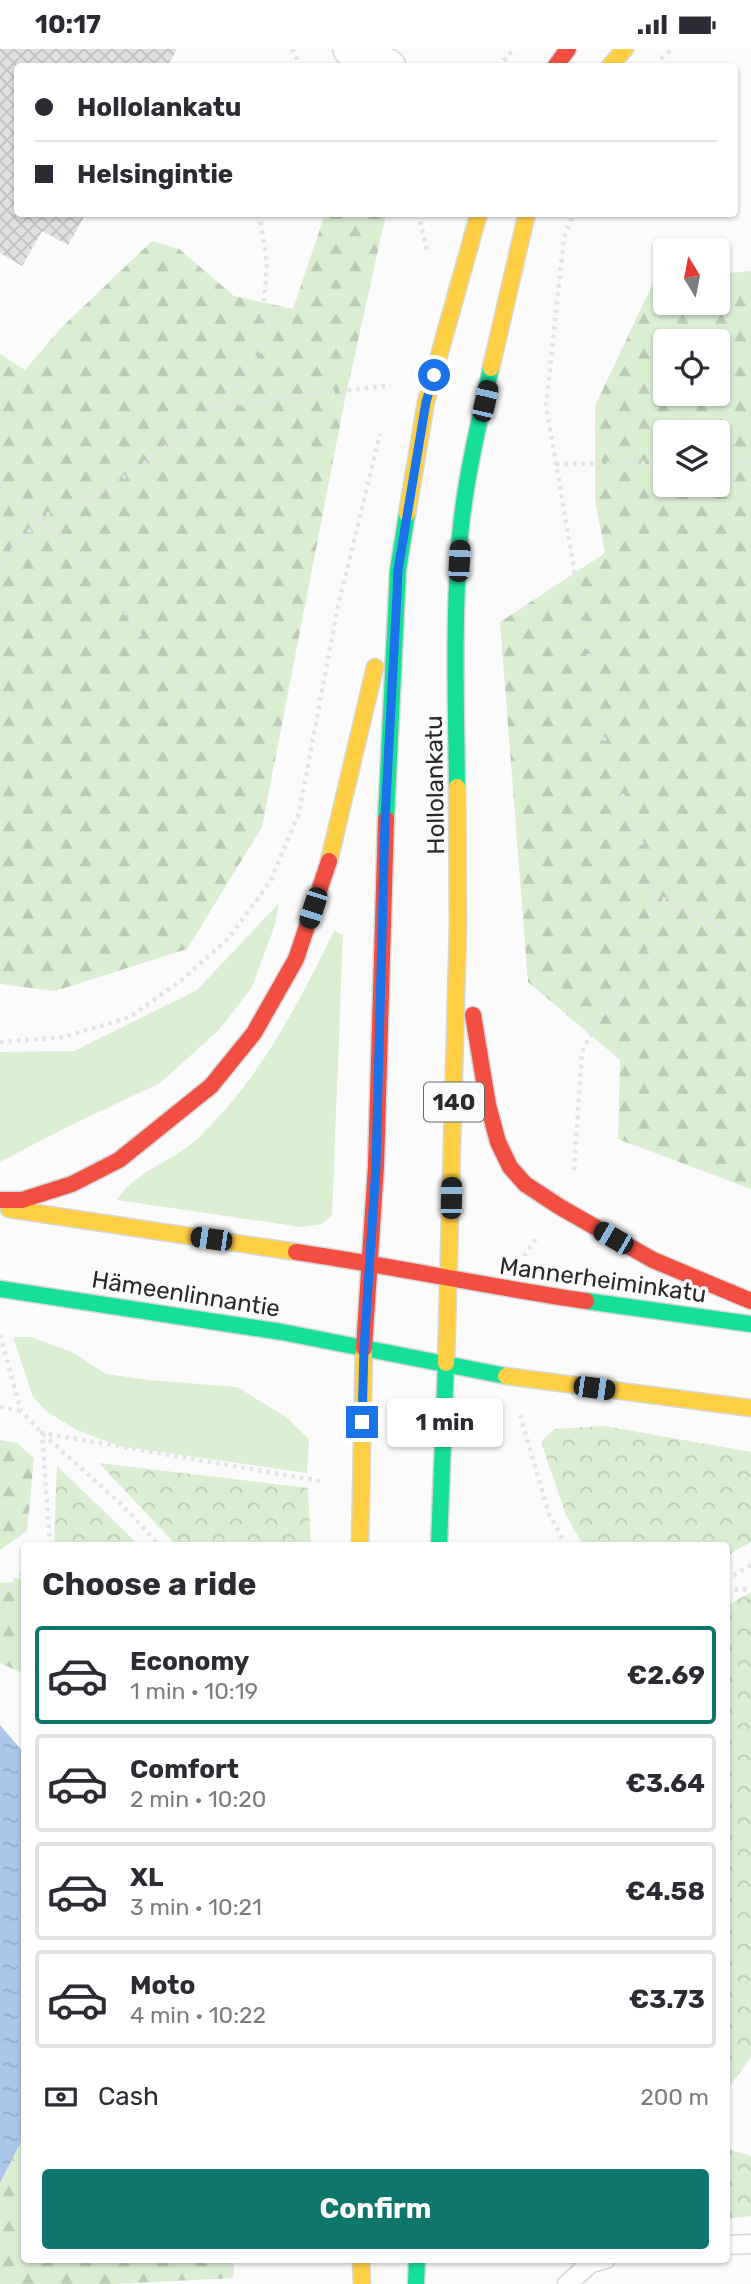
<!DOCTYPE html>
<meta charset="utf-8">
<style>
:root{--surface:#fff;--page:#f7f7f7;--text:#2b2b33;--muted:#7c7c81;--line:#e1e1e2;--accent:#0f766e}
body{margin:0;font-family:Rubik,sans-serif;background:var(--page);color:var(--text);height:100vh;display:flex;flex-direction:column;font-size:26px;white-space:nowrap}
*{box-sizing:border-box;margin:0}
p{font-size:23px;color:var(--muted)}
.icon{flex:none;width:38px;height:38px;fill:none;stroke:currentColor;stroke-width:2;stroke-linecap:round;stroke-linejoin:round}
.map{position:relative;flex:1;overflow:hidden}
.sheet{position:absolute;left:21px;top:1493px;width:709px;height:721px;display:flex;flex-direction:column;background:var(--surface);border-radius:7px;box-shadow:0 2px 5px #0004}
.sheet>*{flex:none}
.guide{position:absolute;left:14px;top:14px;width:724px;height:154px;border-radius:7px;box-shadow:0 2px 5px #0004;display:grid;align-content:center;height:154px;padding:0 21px;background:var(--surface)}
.needle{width:46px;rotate:350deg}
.tools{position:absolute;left:653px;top:189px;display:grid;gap:14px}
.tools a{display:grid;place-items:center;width:77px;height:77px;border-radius:7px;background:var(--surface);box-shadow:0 2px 5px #0004;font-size:35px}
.end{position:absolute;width:32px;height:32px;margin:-16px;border:9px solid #1a73e8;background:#fff;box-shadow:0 0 0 4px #fff}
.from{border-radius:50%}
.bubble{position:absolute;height:49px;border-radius:7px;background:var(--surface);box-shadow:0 2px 5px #0004;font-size:23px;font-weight:700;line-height:49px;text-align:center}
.car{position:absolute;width:21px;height:42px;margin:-21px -10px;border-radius:9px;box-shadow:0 0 5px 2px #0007;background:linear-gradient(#222 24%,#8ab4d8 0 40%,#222 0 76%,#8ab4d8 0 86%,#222 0)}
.guide b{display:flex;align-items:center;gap:24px;height:66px;font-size:26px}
.guide b+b{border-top:2px solid var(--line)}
.guide i{width:18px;height:18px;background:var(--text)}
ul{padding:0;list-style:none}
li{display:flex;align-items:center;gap:21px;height:98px;margin:0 14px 10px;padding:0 7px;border:4px solid var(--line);border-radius:7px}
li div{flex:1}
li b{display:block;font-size:26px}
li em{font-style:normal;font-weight:700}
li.current{border-color:var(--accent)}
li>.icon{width:63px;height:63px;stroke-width:1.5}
h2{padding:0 21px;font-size:32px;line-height:84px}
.pay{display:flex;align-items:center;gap:18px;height:77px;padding:0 21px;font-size:26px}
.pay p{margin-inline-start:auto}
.cta{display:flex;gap:14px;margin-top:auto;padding:14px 21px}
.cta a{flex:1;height:80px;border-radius:7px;background:var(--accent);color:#fff;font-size:28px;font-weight:700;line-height:80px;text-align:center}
.status{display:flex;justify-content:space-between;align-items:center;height:49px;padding:0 35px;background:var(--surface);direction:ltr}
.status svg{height:19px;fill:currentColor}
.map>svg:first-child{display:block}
</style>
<div class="status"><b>10:17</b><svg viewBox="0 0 49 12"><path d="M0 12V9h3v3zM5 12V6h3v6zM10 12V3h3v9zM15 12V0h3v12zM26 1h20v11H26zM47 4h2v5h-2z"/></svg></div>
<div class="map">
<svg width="751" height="2235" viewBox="0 0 751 2235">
<defs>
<pattern id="forest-firs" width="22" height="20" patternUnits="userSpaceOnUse" patternTransform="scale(1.75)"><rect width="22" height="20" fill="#daeed2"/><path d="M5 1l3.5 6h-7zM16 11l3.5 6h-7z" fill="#bbccb4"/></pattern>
<pattern id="park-crowns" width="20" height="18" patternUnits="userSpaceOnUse" patternTransform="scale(1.75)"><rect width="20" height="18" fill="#daeed2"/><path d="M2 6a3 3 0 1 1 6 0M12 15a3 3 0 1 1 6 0" fill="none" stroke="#bbccb4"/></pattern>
<pattern id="water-ripples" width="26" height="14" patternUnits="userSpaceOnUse" patternTransform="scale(1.75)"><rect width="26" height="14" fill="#aac6e9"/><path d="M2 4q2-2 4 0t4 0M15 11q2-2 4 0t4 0" fill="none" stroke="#92aac8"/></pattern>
<pattern id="building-cross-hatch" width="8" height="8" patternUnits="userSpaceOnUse" patternTransform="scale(1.75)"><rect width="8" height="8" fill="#e0e0e1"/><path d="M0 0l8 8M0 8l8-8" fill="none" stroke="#c0c0c1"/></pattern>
</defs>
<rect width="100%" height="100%" fill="#fbfbfb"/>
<!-- grass -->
<path fill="#daeed2" d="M279,854L275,876L252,938L219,981L160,1034L67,1078L0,1113V1003L74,1002L197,941Z
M334,882L343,886L332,1166L322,1175L301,1178L117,1151C135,1122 172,1113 197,1090C258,1033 298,956 334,882Z
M13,1288H31L72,1303L106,1325L149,1331L237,1338L286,1368L309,1390L307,1424L119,1397L77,1381L46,1362L33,1348Z"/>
<!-- forest -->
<path fill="url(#forest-firs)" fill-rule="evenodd" d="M325,165H386L344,355L262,778L187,900L55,942L0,935V305L25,321L61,279L152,192L179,200L234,247L293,260Z
M751,222V1140L618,1090L620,1011L528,933L500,573L605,504L595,450V357L654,232L665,231V254H718V225ZM665,292H718V345H665ZM718,383V436H665V383Z
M0,1391L17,1394L34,1409L27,1482L0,1501Z
M24,1528V1625L0,1614V1534L13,1533Z
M24,2087V2210H234L233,2229L113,2235H0V2134Z"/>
<!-- park -->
<path fill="url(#park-crowns)" d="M605,1377L751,1403V1493L726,1507V1496H583L566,1466L541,1393L554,1380Z
M99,1414L308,1439L311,1496H176Z
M57,1417L139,1496H61L54,1493Z
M751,1543V2008L726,2042V1557Z
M726,2099L751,2107V2167L726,2170Z"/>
<!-- water -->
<path fill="url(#water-ripples)" d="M0,1676L24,1704V2087L0,2134Z"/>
<!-- building -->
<path fill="url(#building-cross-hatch)" d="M0,0H177L167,18H18V164H86L68,196L42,182L22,217L0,204Z"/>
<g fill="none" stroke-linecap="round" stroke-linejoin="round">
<!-- lane casing -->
<g stroke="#d7d7d7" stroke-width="21">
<path id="lane" d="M726,2196L751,2195
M567,2235L591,2214L606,2210"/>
</g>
<!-- street casing -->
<g stroke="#d7d7d7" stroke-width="38">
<path id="street" d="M351,0L388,18"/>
</g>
<!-- fast casing -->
<g stroke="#d7d7d7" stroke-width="19">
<path id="fast" d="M457,738C456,654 453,570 460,487C465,431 479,374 491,319
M386,770L398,521L407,465
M0,1240L282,1283L506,1327
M586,1252L751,1275
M439,1496L446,1314
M416,2235L417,2210"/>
</g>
<!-- slow casing -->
<g stroke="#d7d7d7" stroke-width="19">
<path id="slow" d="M609,18L625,0
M491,319L527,164
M407,465L426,353L479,164
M329,812L375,618
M9,1160L296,1203
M446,1314L458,875L457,738
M506,1327L751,1359
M360,1496L364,1299
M361,2210L362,2235"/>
</g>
<!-- jam casing -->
<g stroke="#d7d7d7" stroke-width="19">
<path id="jam" d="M555,18L568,0
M473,966L488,1056L498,1093L510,1118L525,1135L560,1158L653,1211L751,1252
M0,1151H22L72,1135L119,1111L211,1037L254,984L296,910L329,812
M296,1203C393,1217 489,1238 586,1252
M364,1299L376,1117L386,770"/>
</g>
<!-- path -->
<path stroke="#e3e4e4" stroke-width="4.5" stroke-dasharray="3.5 5" stroke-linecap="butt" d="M292,0L301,18
M661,10L672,0
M498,18L514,0
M418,164L427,201
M213,358L391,336
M718,414H751
M556,415L665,414
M0,436L42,468
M37,473L57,483L113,543L159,618L195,648
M0,515L42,468L94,447L138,419L181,387L224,349L260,302L267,214L259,164
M655,846L716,876L751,901
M0,993L64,988L130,968L183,930L229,889L271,831L299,764L338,557L380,385
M574,1121L582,1003L597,973L649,903L654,846L650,814L620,741L602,682L546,357L564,188L574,164
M524,1207L537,1188
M0,1286L21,1362L42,1384L121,1455L159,1496
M0,1358L21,1362
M520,1366L549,1465L566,1496
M50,1496L42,1384L320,1432
M726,1531L751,1516
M0,1541L6,1539L24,1523
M726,1541L751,1540"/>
<!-- lane -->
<use href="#lane" stroke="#fefefe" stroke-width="18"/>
<!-- street -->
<use href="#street" stroke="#fefefe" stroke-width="35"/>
<!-- fast -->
<use href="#fast" stroke="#16e098" stroke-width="16"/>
<!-- slow -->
<use href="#slow" stroke="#ffcf43" stroke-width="16"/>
<!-- jam -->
<use href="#jam" stroke="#f24e42" stroke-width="16"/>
</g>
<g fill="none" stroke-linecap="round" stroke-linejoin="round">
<!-- route -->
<path stroke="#1a73e8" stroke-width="9" d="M362,1373L364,1299L376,1117L385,770L397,545L398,521L426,353L434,326"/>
</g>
<g text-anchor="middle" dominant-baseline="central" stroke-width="7" stroke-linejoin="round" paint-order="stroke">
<!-- shield labels -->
<rect fill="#fafbfc" stroke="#686969" stroke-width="2" x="424" y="1033.5" width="60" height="39" rx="5"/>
<g font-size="23" font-weight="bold" fill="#2a2a2a">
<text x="454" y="1053">140</text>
</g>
<!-- street labels -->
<g font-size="24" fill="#2a2a2a" stroke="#fafbfc">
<text transform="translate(435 736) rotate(-91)">Hollolankatu</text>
<text transform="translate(603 1231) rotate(8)">Mannerheiminkatu</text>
<text transform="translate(186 1245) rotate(9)">Hämeenlinnantie</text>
</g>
</g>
</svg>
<div class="tools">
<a><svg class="needle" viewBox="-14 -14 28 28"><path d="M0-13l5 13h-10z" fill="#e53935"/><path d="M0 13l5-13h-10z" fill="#7c7c81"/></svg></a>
<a><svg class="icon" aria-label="locate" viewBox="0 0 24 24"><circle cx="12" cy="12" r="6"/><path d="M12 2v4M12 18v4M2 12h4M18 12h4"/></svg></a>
<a><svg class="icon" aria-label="layers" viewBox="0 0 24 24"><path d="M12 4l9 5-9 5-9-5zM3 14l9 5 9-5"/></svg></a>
</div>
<i class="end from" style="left:434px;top:326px"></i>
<i class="end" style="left:362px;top:1373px"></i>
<div class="bubble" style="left:387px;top:1349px;width:116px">1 min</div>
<i class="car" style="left:485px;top:352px;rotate:13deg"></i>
<i class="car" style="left:459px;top:512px;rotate:3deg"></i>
<i class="car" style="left:313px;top:859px;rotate:198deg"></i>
<i class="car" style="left:451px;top:1149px;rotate:1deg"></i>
<i class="car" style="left:613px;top:1189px;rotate:300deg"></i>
<i class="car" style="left:211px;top:1190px;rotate:278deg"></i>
<i class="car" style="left:594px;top:1339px;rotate:98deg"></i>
<div class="guide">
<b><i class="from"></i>Hollolankatu</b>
<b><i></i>Helsingintie</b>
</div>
<section class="sheet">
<h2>Choose a ride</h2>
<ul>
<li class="current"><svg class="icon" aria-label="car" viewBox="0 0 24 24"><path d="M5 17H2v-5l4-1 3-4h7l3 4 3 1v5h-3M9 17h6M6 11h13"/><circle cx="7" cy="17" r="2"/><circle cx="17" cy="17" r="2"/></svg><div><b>Economy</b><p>1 min · 10:19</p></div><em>€2.69</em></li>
<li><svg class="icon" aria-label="car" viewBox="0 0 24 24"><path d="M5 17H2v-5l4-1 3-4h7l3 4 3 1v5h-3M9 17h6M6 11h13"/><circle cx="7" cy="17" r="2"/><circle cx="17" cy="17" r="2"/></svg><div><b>Comfort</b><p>2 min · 10:20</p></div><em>€3.64</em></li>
<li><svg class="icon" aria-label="car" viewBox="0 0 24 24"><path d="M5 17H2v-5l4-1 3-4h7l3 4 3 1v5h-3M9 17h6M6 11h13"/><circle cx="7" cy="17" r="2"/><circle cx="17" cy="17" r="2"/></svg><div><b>XL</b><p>3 min · 10:21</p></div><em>€4.58</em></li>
<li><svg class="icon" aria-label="car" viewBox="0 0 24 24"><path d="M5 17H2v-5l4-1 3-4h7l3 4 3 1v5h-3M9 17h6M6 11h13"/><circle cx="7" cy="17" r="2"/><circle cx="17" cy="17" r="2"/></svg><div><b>Moto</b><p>4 min · 10:22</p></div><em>€3.73</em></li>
</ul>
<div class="pay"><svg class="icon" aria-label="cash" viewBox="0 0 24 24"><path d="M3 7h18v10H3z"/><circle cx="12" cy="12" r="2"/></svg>Cash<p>200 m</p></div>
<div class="cta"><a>Confirm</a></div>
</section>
</div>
